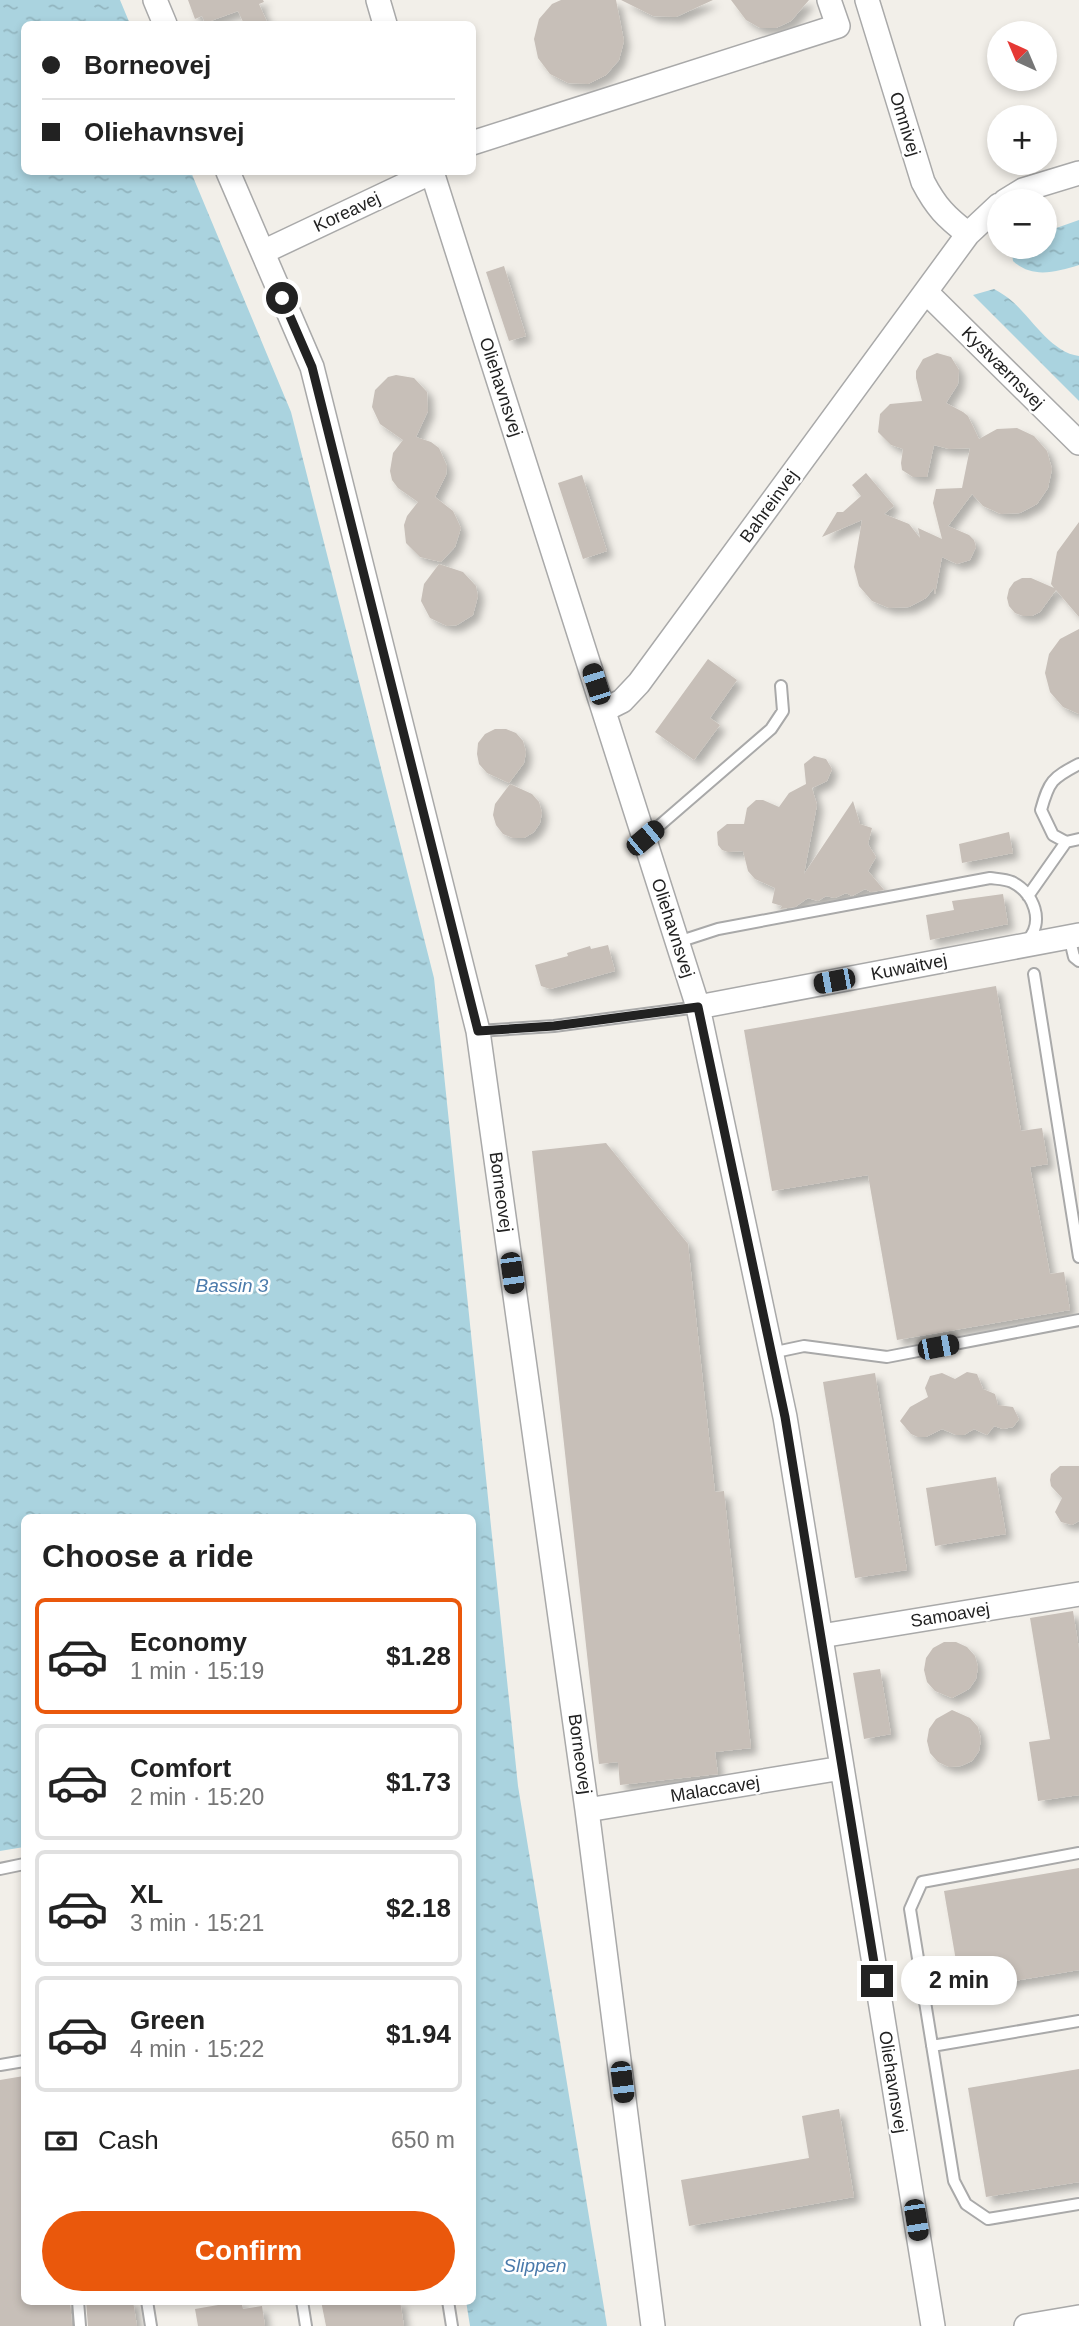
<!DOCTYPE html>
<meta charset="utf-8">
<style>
:root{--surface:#fff;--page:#f2f2f2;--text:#222;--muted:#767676;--line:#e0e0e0;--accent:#ea580c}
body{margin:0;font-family:Helvetica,sans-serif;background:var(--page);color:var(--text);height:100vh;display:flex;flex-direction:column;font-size:26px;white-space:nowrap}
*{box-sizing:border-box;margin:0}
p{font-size:23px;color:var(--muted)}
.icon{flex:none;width:38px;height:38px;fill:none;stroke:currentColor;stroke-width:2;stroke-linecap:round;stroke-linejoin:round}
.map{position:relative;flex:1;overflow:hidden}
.drawer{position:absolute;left:21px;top:1514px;width:455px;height:791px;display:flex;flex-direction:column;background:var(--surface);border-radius:10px;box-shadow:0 4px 10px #0003}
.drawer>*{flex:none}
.guide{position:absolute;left:21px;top:21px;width:455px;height:154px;border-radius:10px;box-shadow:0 4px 10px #0003;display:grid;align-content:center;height:154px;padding:0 21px;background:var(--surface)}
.needle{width:46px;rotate:316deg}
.buttons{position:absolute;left:987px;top:21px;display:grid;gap:14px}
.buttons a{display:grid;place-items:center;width:70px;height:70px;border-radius:50%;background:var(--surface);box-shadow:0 4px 10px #0003;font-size:35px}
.end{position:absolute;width:32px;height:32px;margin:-16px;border:9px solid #222;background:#fff;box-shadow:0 0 0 4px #fff}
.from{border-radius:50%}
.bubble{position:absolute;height:49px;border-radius:24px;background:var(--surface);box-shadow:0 4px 10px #0003;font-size:23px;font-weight:600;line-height:49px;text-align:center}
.car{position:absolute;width:21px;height:42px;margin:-21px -10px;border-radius:9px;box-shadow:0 0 5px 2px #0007;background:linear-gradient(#222 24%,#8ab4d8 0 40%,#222 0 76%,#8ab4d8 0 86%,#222 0)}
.guide b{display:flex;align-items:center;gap:24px;height:66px;font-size:26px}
.guide b+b{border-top:2px solid var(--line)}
.guide i{width:18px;height:18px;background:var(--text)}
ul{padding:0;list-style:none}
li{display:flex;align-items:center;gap:21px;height:116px;margin:0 14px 10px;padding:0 7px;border:4px solid var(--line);border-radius:10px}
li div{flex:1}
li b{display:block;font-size:26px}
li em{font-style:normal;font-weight:600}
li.selected{border-color:var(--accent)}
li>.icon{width:63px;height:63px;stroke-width:1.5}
h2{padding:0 21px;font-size:32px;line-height:84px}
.pay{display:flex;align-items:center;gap:18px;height:77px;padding:0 21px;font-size:26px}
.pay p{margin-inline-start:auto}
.button{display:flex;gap:14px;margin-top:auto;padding:14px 21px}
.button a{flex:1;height:80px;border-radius:42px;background:var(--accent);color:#fff;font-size:28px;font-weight:600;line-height:80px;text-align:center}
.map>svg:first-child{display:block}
</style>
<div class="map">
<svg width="1079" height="2326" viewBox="0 0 1079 2326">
<defs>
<pattern id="water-ripples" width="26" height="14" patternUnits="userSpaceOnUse" patternTransform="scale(1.75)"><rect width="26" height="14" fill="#aad3df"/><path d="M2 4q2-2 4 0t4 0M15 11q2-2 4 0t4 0" fill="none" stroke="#92b5bf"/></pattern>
<filter id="shadow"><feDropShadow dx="6" dy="6" stdDeviation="3.5" flood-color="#0004"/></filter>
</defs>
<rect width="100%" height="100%" fill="#f2efe9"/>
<!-- water -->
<path fill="url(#water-ripples)" d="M0,0H120L130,24H24V172H191L291,412L434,978L518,1786L607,2326H470L466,2301H472V1517H24V1847L0,1851Z
M1079,220V265C1056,272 1032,279 1013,261L1012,254L1021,247H1045V232Z
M994,289C1001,293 1008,297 1013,302C1032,319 1052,353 1079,356V401L973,295Z"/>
<!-- building -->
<path fill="#c7bfb8" filter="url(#shadow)" d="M188,0H263L264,2L259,4L268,24H244L238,11L205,23L202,16L195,19Z
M561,0H616L624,41L619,60L606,75L588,84L568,83L550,74L538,58L534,39L539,19L552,4Z
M621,0H713L676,17L653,16Z
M731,0H809L791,21L776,28H760L746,20Z
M504,266L526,336L509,341L486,272Z
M937,353L951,357L959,370L958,384L946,403L963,412L968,416L979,439L997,429L1017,428L1034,436L1047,451L1052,469L1048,488L1037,504L1020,513L1001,514L983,506L972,494L948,526L969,535L974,540L976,547L970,560L957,564L942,557L935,594L934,588L926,598L909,607L889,608L872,601L859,586L854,567L862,520L822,537L837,512H843L861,496L852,485L866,473L894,506L884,514L909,524L920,538L918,528L942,539L933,503L936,489L962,488L970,448L949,449L934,445L927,477H913L902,470L901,463L903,449L891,445L878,432L880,414L890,404L922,401L916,378V371L923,359Z
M396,375L414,378L427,392L428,411L416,437L431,442L439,448L447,466L446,475L435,497L453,511L461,528L455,547L441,562L420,557L406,543L404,525L407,516L418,502L398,488L392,480L390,471L393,453L403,440L380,424L372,407L375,390L388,377Z
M582,475L607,551L583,559L558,483Z
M1079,522V617L1056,590L1040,612L1032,616H1023L1015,613L1009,606L1007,598L1009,589L1014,582L1022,578H1031L1054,588L1051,584L1057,552Z
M439,564L463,572L476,586L478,596L473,615L457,625L447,626L430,618L421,601L424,584Z
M1079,629V714L1063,707L1050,692L1045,673L1049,654L1060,639Z
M708,659L737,680L710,718L720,725L694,760L655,732Z
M495,729H506L516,733L523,741L526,752L524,763L509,783L487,773L479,764L477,754L478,743L485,734Z
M814,756L826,759L832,769L827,781L812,788L817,805L804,874L853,801L860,824L872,828L868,844L876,857L868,871L884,890L871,892L865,889L852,896L846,893L835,898L826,896L818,901L808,898L795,907L780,909L782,906L772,903L775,888L755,879L748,871L743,851L728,852L722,850L718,845L717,832L727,824H744L747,808L756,800H763L779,807L789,793L806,784L804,764Z
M510,784L532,794L539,802L542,813L540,823L534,832L524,838H513L503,834L496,825L493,815L495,804Z
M1009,832L1013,853L962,863L959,844Z
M1003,894L1008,924L930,940L926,915L954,910L952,901Z
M608,945L615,971L550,989L541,986L535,965L568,956L567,953L590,946L591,949Z
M996,986L1021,1131L1042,1128L1048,1164L1030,1167L1050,1274L1064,1272L1070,1310L897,1340L868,1175L772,1191L744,1030Z
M606,1143L688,1244L715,1492L724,1491L751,1748L715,1752L718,1774L620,1785L618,1762L599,1764L532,1151Z
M967,1372L977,1374L983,1389L995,1394L998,1405L1013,1407L1019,1419L1013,1427L1003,1429L994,1426L987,1435L974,1429L964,1435H956L942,1429L926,1437H918L911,1434L900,1421L910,1407L928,1397L925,1388L930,1376L942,1373L955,1379Z
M875,1373L907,1570L855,1578L823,1382Z
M1060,1466H1079V1521L1072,1525L1061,1522L1055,1512L1062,1498L1051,1486L1050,1480L1051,1474Z
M996,1477L1006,1534L935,1546L926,1488Z
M1073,1611L1079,1649V1795L1038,1801L1029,1742L1050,1739L1030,1618Z
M944,1642H956L967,1647L975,1656L978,1667L976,1679L969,1689L952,1698L935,1691L927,1682L924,1670L926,1658L933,1648Z
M880,1669L891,1734L864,1739L853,1673Z
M952,1710L970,1718L978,1727L981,1739L979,1751L972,1761L961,1766L949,1767L938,1762L930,1753L927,1741L929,1729L936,1719Z
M1079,1868V1970L961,1990L944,1891Z
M1079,2069V2182L986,2197L968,2088Z
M24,2076V2301H70L72,2326H0V2080Z
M839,2109L854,2197L689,2226L681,2180L809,2158L802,2116Z
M86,2301H133L137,2326H88Z
M241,2301L243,2309L262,2306L265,2326H198L195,2309Z
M321,2301H400L404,2326H326Z"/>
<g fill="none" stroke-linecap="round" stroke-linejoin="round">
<!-- lane casing -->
<g stroke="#a9a9a9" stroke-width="14">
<path id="lane" d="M1079,764C1052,778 1049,781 1041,810L1053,835L1066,842L1079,839
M645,838L771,729L783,711L781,686
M1028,896L1066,842
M1069,936L1074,957L1079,961
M678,942L718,929L990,878C997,879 1005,879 1012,882C1034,893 1045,922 1027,941
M1034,974L1079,1257
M478,1031L554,1026L698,1007
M771,1353L804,1346L887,1357L1079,1320
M1079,1853L922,1882L910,1909L954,2181L966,2204L988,2219L1079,2204
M0,1869L24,1864
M932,2046L1079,2021
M0,2065L24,2061
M78,2301L80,2326
M147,2301L151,2326
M302,2301L306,2326
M448,2301L452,2326"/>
</g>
<!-- street casing -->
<g stroke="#a9a9a9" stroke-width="26">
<path id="street" d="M155,0L165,24
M378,0L385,24
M867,0L923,182C936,207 946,217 968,234
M472,143L838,26L829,0
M228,172L312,367L478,1031L587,1810L653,2326
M1005,201L1023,190L1079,173
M263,252L432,172L698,1007L785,1417L933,2326
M926,292L1079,443
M604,710L622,701L639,683L968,234L999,205
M698,1007L1079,935
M821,1636L1079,1594
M587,1810L842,1768
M1026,2326L1079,2317"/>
</g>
<!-- lane -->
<use href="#lane" stroke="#fff" stroke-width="10"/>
<!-- street -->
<use href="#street" stroke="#fff" stroke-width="23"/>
</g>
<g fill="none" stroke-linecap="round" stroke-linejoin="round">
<!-- route -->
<path stroke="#222" stroke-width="9" d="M282,298L312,367L478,1031L554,1026L698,1007L785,1417L877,1981"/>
</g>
<g text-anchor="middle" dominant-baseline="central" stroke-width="5" stroke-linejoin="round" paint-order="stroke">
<!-- street labels -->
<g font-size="18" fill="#222" stroke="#fff">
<text transform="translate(905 124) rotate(73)">Omnivej</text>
<text transform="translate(347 212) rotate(-25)">Koreavej</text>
<text transform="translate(1003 368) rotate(45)">Kystværnsvej</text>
<text transform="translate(501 387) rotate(72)">Oliehavnsvej</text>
<text transform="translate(769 506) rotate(-54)">Bahreinvej</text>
<text transform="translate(673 928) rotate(72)">Oliehavnsvej</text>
<text transform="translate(909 967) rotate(-11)">Kuwaitvej</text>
<text transform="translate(501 1192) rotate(82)">Borneovej</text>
<text transform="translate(950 1615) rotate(-9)">Samoavej</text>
<text transform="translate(580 1754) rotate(82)">Borneovej</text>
<text transform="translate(715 1789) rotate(-9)">Malaccavej</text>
<text transform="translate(893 2082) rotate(81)">Oliehavnsvej</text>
</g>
<!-- water labels -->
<g font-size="19" font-style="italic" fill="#4a7aab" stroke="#fff">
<text x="232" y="1285">Bassin 3</text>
<text x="535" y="2265">Slippen</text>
</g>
</g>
</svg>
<div class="buttons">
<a><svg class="needle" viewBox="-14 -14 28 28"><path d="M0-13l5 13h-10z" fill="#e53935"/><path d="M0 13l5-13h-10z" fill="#767676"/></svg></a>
<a>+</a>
<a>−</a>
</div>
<i class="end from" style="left:282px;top:298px"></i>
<i class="end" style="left:877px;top:1981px"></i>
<div class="bubble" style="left:901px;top:1956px;width:116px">2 min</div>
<i class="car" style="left:596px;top:684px;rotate:342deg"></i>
<i class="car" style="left:645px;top:838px;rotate:50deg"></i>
<i class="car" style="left:834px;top:981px;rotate:259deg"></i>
<i class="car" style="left:512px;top:1273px;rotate:172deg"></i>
<i class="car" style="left:938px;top:1347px;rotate:79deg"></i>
<i class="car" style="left:622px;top:2082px;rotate:173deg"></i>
<i class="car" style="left:916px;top:2220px;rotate:171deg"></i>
<div class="guide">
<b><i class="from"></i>Borneovej</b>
<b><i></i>Oliehavnsvej</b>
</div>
<section class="drawer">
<h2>Choose a ride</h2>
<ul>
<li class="selected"><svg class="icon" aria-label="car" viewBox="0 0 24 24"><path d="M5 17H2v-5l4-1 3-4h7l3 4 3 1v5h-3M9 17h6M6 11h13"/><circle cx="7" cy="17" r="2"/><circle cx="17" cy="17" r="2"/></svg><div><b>Economy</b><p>1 min · 15:19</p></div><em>$1.28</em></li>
<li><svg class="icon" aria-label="car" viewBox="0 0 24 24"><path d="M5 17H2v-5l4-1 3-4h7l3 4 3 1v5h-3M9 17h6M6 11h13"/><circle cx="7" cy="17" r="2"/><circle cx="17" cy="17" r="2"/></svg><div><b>Comfort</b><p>2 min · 15:20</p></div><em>$1.73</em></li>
<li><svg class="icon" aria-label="car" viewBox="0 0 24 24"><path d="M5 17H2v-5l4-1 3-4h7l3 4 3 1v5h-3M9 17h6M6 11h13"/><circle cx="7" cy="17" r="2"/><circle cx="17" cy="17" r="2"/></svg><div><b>XL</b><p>3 min · 15:21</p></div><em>$2.18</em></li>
<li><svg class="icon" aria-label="car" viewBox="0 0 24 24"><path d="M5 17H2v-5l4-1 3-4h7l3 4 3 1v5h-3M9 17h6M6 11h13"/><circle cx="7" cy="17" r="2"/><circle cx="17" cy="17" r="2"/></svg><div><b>Green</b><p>4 min · 15:22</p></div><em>$1.94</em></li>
</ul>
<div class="pay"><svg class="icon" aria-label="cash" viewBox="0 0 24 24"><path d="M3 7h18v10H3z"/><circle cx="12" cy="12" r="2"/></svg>Cash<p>650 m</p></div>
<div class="button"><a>Confirm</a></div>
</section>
</div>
